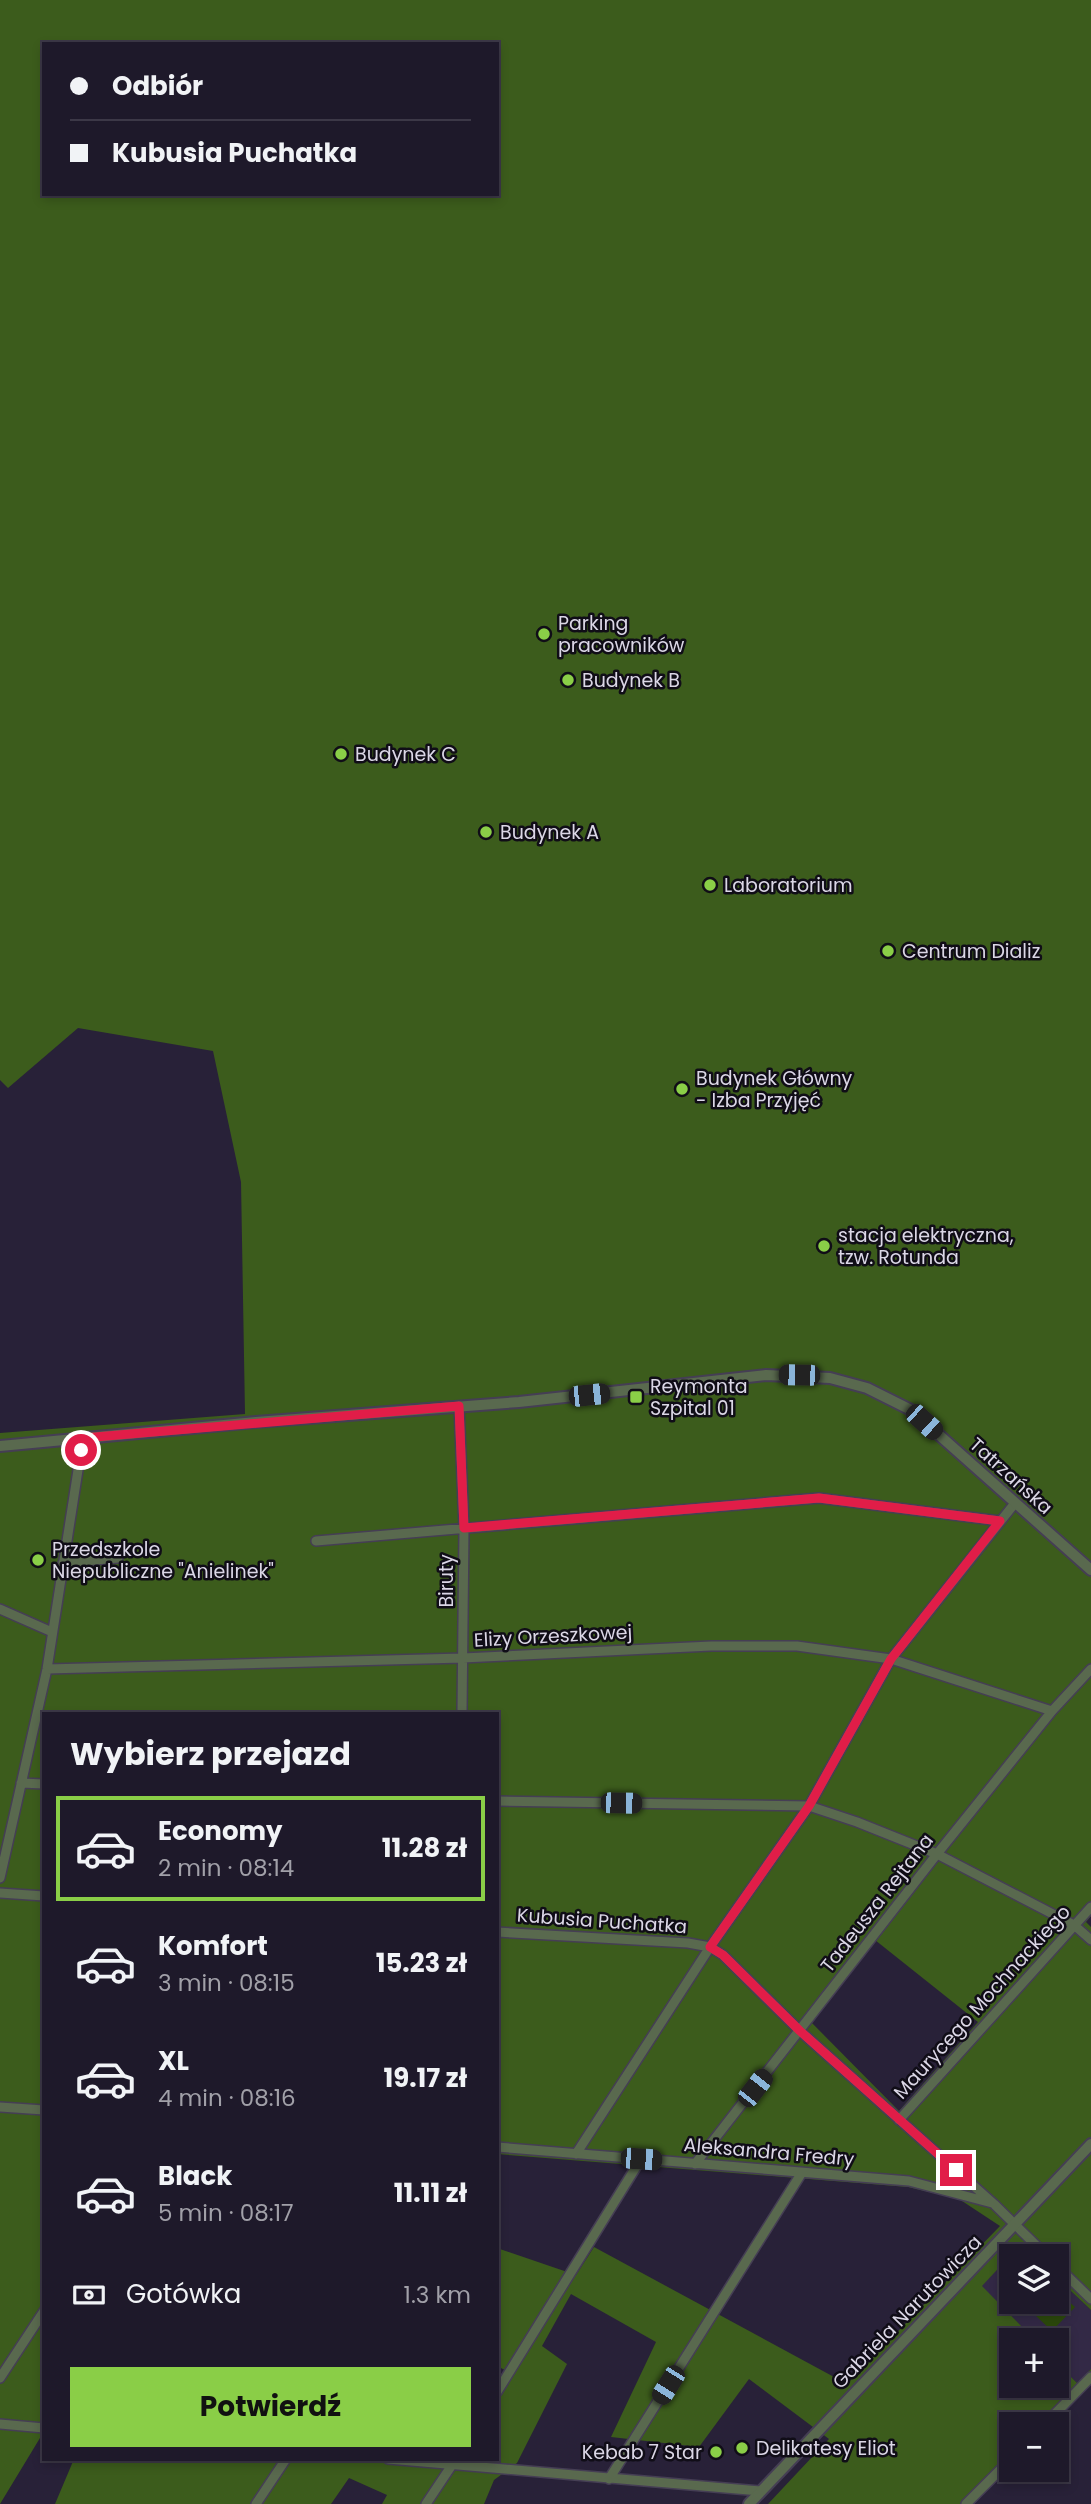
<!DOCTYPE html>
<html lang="pl">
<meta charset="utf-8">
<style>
:root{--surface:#1e192a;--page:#2b2636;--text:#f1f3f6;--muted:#a1a0a8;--line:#3c3847;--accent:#8ace47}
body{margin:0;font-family:Poppins,sans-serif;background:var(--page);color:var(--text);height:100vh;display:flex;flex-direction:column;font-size:26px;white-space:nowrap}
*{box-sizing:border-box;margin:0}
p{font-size:23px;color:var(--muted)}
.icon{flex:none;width:38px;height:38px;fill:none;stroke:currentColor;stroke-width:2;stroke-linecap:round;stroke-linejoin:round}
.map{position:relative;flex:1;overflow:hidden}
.panel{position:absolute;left:42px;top:1712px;width:457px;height:749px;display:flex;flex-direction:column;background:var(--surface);border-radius:0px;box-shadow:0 4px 10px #0003,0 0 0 2px var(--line)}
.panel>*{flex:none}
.hud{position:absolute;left:42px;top:42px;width:457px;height:154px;border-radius:0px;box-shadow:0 4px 10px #0003,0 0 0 2px var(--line);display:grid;align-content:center;height:154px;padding:0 28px;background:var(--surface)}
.buttons{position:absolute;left:999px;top:2244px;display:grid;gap:14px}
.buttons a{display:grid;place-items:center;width:70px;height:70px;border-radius:0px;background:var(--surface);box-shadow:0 4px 10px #0003,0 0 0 2px var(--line);font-size:35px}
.end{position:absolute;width:32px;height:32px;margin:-16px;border:9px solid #e11d48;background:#fff;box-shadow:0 0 0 4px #fff}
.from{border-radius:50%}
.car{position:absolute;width:21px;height:42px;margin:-21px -10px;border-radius:9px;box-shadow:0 0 5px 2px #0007;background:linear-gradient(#222 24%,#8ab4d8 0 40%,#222 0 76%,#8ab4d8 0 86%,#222 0)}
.hud b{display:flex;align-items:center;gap:24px;height:66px;font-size:26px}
.hud b+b{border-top:2px solid var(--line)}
.hud i{width:18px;height:18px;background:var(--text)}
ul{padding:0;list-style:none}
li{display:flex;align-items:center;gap:21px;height:105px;margin:0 14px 10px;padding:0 14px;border:4px solid transparent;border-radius:0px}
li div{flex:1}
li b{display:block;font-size:26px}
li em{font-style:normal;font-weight:700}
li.current{border-color:var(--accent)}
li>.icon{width:63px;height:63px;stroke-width:1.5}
h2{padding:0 28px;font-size:32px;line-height:84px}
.pay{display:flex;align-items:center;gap:18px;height:77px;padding:0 28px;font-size:26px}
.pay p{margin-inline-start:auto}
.primary-button{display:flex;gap:14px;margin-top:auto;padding:14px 28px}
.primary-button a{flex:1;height:80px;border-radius:0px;background:var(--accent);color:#111;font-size:28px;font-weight:700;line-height:80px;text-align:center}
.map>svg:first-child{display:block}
</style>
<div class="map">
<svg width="1091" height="2504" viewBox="0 0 1091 2504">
<rect width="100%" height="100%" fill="#282138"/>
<!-- built -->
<path fill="#332946" d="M1020,2244L1033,2256H1012V2301H1057V2278L1091,2310V2369L1077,2383L1057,2363V2340H1035L981,2286Z"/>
<!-- green -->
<path fill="#2c490c" d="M1057,2291L1075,2307L1052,2331L1020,2301H1057Z"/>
<!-- forest -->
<path fill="#3c5c1c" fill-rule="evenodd" d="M0,0H1091V1916L1086,1922L1091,1927V2310L1057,2278V2256H1033L1021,2244L982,2286L1035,2340H1012V2385H1057V2363L1077,2383L1091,2369V2384L1052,2424H1012L1011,2465L973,2504H768L829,2439L749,2379L699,2447L611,2437L656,2342L571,2294L542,2346L567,2364L517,2463L494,2480L484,2504H382L387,2495L349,2478L331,2504H55L74,2459H497V2382L505,2370L497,2366V2248L576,2275L594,2247L847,2384L1000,2226L959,2199L908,2187L497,2154V1713H44V2439L40,2438L0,2504V1433L245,1414L241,1182L213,1051L78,1028L8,1088L0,1080ZM44,44H497V194H44ZM875,1940L978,2022L899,2111L811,2022Z"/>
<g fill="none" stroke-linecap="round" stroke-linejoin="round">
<!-- minor casing -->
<g stroke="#453e54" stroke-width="12">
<path id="minor" d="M459,1406L464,1528L462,1713
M316,1541L819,1498L1000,1521
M63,1563L118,1558
M0,1609L52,1632
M47,1669L463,1658L711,1646H797L891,1659L1052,1711
M21,1783L44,1784
M497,1801L809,1806L857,1822L937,1854L1074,1925L1091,1940
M0,1878L47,1669L83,1438
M0,1893L44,1896
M497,1932L688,1943L710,1947L723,1955L800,2031L994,2204L1047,2256
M0,2107L44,2110
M899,2120L1091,1907
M497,2147L909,2181L992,2203
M576,2154L710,1947L809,1806L891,1659L1015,1503
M695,2164L937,1854L1052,1711L1091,1669
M1057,2266L1091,2299
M0,2378L44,2311
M497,2392L641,2159
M0,2424L44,2428
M1045,2424L1091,2377
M388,2459L760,2491
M609,2479L801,2174
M256,2504L286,2459
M426,2504L456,2459
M966,2504L1012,2458"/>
</g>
<!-- tertiary casing -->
<g stroke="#453e54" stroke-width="14">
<path id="tertiary" d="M0,1446L256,1422L519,1402L766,1375L830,1378L867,1388L911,1410L1091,1570
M749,2504L1091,2144"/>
</g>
<!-- minor -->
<use href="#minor" stroke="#59694e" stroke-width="9"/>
<!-- tertiary -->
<use href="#tertiary" stroke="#59694e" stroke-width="10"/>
</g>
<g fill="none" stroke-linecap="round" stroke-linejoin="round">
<!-- route -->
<path stroke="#e11d48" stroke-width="9" d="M81,1450L83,1438L459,1406L464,1528L819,1498L1000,1521L891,1659L809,1806L710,1947L723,1955L800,2031L956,2170"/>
</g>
<!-- markers -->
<g fill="#8ace47" stroke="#100d17" stroke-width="2.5">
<circle cx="544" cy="634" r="7"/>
<circle cx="568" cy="680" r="7"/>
<circle cx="341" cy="754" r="7"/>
<circle cx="486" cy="832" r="7"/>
<circle cx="710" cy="885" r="7"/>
<circle cx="888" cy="951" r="7"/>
<circle cx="682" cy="1089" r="7"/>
<circle cx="824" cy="1246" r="7"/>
<rect x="629" y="1390" width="14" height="14" rx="3.5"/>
<circle cx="38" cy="1560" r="7"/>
<circle cx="742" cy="2448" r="7"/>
<circle cx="716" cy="2452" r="7"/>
</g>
<g text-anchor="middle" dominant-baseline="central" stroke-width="5" stroke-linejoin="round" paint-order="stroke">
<!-- poi labels -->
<g font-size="19" fill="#dbd7e6" stroke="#100d17" text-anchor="start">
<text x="558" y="623">Parking<tspan x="558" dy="22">pracowników</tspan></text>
<text x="582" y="680">Budynek B</text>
<text x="355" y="754">Budynek C</text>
<text x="500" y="832">Budynek A</text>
<text x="724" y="885">Laboratorium</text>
<text x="902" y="951">Centrum Dializ</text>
<text x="696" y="1078">Budynek Główny<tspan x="696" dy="22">- Izba Przyjęć</tspan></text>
<text x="838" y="1235">stacja elektryczna,<tspan x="838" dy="22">tzw. Rotunda</tspan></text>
<text x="650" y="1386">Reymonta<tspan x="650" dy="22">Szpital 01</tspan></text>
<text x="52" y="1549">Przedszkole<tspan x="52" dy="22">Niepubliczne "Anielinek"</tspan></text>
<text x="756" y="2448">Delikatesy Eliot</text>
<text x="702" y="2452" text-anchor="end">Kebab 7 Star</text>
</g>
<!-- street labels -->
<g font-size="19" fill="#dbd7e6" stroke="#100d17">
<text transform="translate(1011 1476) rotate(42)">Tatrzańska</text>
<text transform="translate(446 1581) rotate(-90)">Biruty</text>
<text transform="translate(553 1636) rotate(-3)">Elizy Orzeszkowej</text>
<text transform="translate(877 1903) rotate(-52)">Tadeusza Rejtana</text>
<text transform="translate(602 1921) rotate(4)">Kubusia Puchatka</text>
<text transform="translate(982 2002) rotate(-48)">Maurycego Mochnackiego</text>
<text transform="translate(769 2152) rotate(5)">Aleksandra Fredry</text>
<text transform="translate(907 2312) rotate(-46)">Gabriela Narutowicza</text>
</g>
</g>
</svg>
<div class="buttons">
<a><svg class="icon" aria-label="layers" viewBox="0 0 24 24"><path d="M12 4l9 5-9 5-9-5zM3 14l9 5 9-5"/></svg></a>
<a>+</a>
<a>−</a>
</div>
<i class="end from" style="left:81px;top:1450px"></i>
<i class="end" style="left:956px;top:2170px"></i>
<i class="car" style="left:799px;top:1375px;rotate:271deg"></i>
<i class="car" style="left:589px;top:1395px;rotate:84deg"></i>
<i class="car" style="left:924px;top:1422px;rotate:132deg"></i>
<i class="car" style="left:621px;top:1803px;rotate:91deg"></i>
<i class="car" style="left:755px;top:2088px;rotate:38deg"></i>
<i class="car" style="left:641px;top:2159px;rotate:94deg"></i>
<i class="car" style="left:668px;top:2385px;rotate:212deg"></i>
<div class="hud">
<b><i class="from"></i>Odbiór</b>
<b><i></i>Kubusia Puchatka</b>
</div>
<section class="panel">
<h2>Wybierz przejazd</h2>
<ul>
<li class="current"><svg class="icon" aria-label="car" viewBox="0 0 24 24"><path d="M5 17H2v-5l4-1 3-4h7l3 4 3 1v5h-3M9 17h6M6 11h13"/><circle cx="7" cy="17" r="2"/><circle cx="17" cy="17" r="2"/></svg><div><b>Economy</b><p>2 min · 08:14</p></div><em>11.28 zł</em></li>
<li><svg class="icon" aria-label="car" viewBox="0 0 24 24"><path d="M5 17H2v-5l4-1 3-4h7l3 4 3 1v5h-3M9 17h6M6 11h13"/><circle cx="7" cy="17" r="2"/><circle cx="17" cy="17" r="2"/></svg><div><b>Komfort</b><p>3 min · 08:15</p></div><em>15.23 zł</em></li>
<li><svg class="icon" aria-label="car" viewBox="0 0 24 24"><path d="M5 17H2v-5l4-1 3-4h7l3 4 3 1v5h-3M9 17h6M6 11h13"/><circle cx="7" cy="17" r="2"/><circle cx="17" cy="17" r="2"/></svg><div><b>XL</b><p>4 min · 08:16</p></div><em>19.17 zł</em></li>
<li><svg class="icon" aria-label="car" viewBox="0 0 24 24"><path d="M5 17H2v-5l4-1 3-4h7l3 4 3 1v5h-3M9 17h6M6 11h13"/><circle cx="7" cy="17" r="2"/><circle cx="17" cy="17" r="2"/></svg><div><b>Black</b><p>5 min · 08:17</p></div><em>11.11 zł</em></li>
</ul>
<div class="pay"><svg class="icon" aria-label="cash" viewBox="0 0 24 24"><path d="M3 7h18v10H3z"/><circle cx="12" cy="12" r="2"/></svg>Gotówka<p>1.3 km</p></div>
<div class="primary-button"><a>Potwierdź</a></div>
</section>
</div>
